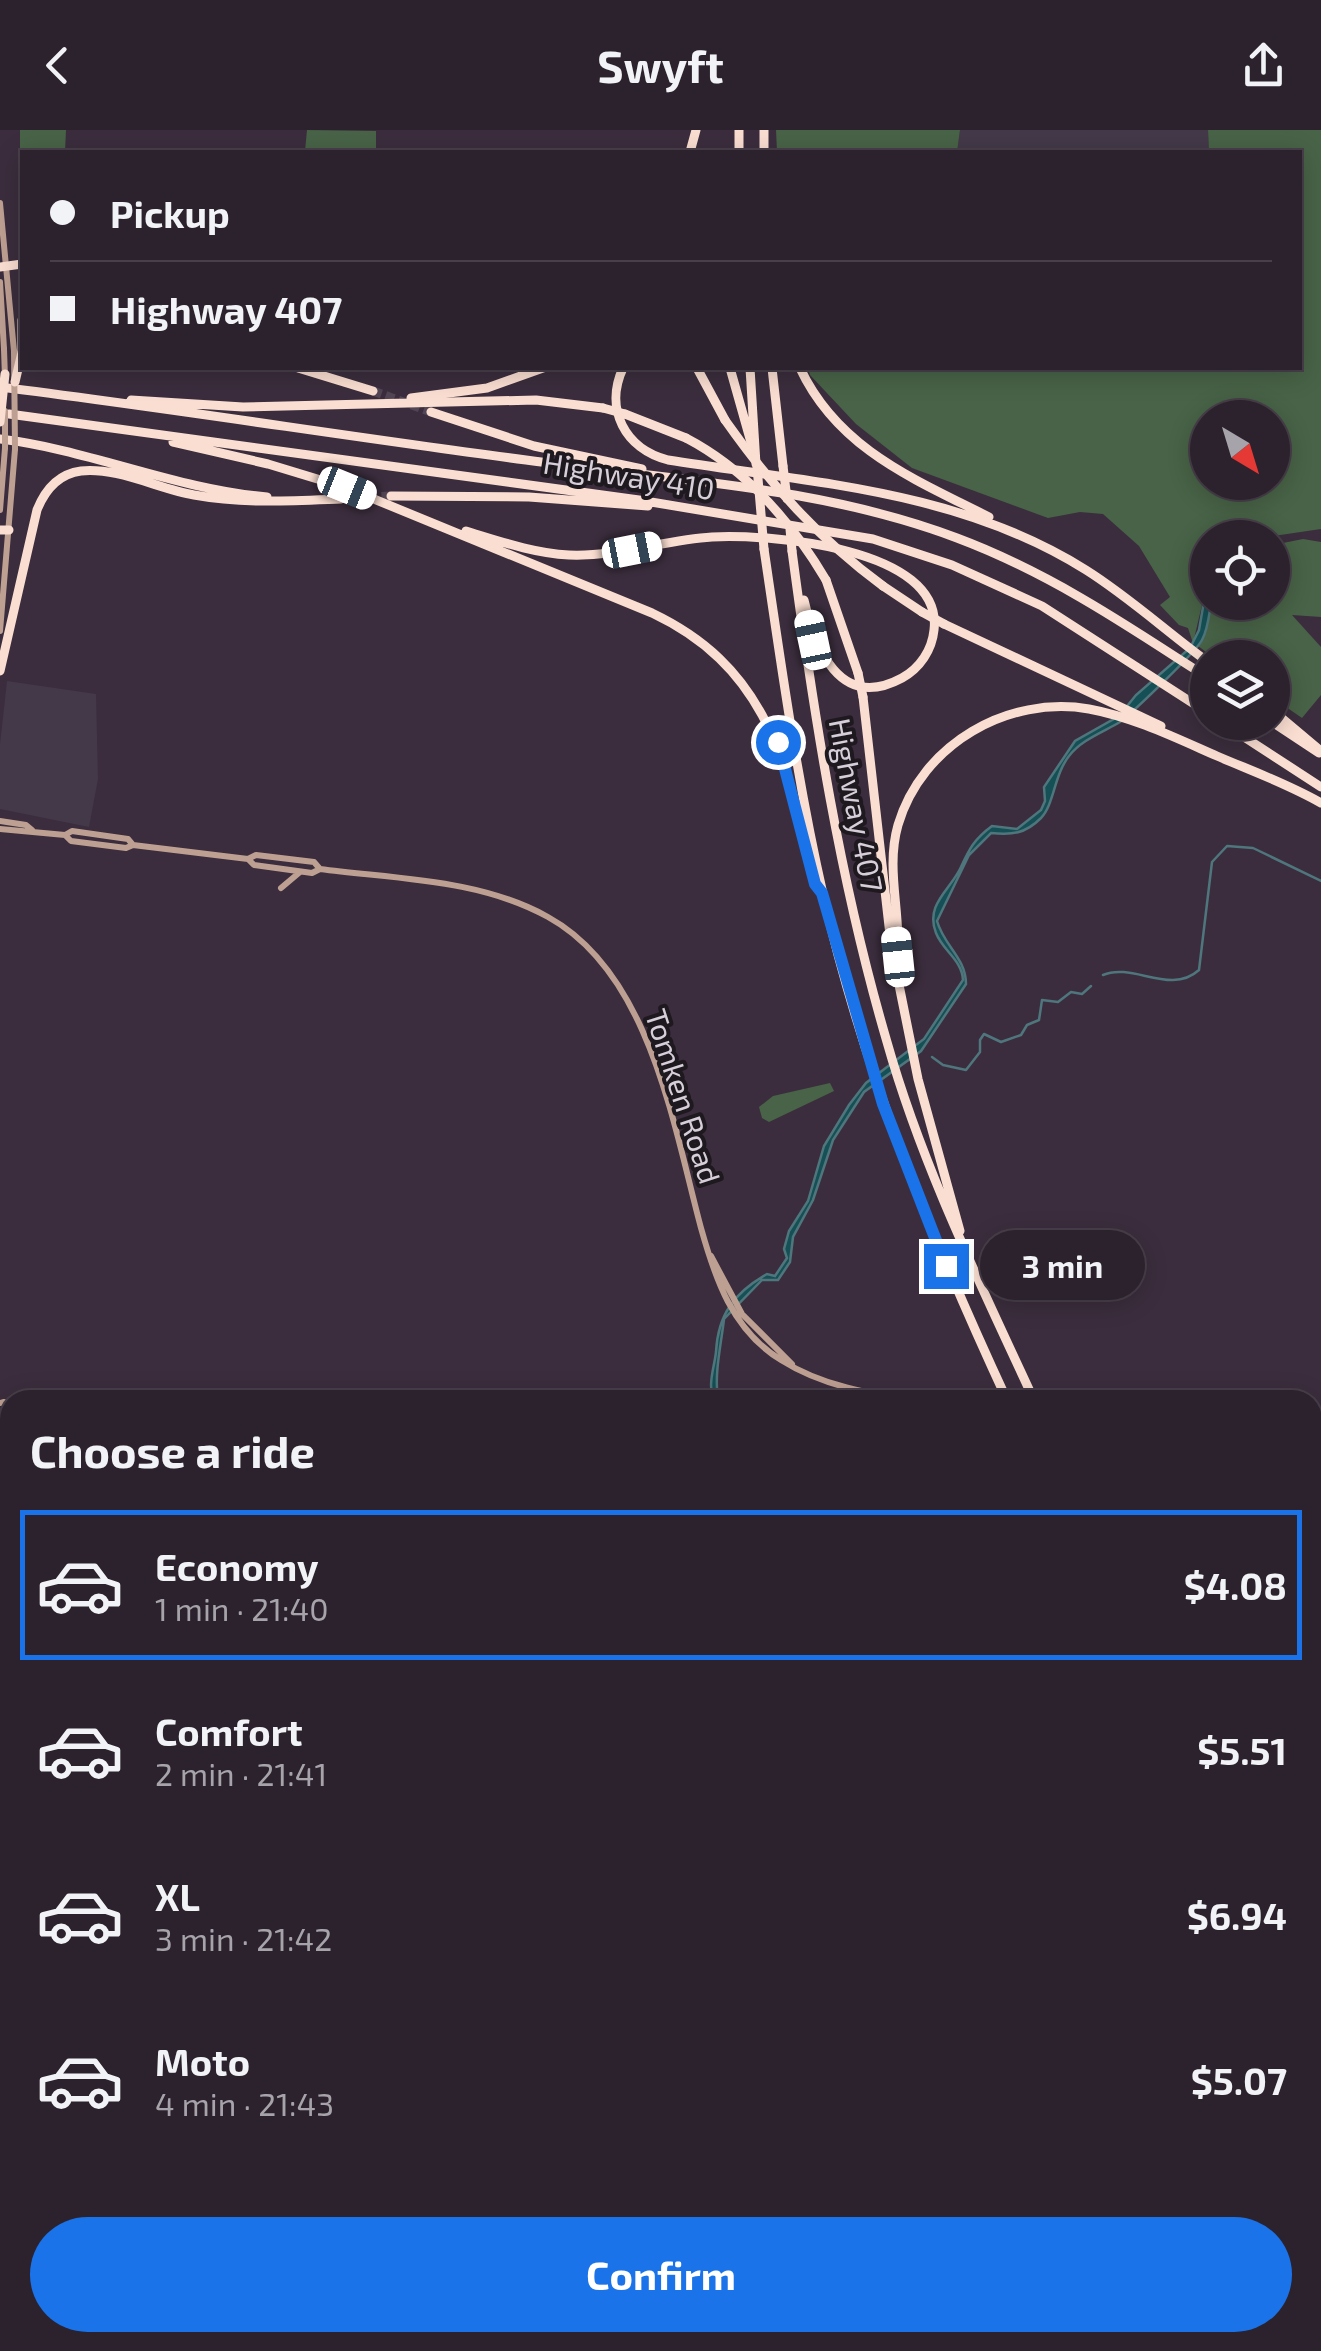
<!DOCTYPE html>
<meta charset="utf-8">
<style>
:root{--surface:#2c222e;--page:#382f3a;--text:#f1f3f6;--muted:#a6a4aa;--line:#483f4a;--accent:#1a73e8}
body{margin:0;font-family:"Exo 2",sans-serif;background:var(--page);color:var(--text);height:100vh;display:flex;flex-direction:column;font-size:38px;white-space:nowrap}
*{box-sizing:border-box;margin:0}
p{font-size:32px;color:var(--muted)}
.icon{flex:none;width:55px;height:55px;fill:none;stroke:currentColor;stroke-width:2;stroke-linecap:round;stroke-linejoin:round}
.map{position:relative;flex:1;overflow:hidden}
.sheet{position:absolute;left:0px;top:1260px;width:1322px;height:962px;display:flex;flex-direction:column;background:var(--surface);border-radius:30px 30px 0 0;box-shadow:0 5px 25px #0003,0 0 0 2px var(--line)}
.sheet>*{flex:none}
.banner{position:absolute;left:20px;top:20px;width:1282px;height:220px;border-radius:0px;box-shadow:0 5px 25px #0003,0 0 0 2px var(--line);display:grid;align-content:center;height:220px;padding:0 30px;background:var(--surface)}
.needle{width:65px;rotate:142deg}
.controls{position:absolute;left:1190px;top:270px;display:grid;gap:20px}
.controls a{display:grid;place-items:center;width:100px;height:100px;border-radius:50%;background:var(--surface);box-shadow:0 5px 25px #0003,0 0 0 2px var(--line);font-size:50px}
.end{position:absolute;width:45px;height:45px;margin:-22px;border:12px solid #1a73e8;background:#fff;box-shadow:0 0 0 5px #fff}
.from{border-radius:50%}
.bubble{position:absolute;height:70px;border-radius:35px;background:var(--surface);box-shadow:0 5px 25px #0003,0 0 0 2px var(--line);font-size:32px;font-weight:700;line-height:70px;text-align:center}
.car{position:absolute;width:30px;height:60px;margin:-30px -15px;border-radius:12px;box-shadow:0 0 8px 2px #0007;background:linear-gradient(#fff 24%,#345 0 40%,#fff 0 76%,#345 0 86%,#fff 0)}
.banner b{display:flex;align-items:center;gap:35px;height:95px;font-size:38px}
.banner b+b{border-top:2px solid var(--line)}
.banner i{width:25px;height:25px;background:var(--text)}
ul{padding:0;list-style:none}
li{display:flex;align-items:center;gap:30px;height:150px;margin:0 20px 15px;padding:0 10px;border:5px solid transparent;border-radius:0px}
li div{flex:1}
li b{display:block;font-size:38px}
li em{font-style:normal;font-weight:700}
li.on{border-color:var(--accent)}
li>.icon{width:90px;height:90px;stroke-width:1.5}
h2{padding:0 30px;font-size:45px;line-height:120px}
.primary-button{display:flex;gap:20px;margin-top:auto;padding:20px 30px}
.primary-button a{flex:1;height:115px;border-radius:60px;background:var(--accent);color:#fff;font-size:40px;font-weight:700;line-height:115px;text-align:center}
header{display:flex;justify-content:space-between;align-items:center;height:130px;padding:0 30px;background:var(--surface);font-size:45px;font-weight:700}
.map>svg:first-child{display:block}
</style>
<header><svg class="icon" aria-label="back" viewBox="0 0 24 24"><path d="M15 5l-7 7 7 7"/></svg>Swyft<svg class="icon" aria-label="share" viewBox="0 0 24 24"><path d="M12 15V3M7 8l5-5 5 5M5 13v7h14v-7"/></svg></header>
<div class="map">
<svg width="1321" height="2221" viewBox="0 0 1321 2221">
<rect width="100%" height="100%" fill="#3b2d3d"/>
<!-- commercial -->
<path fill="#433949" d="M960,0H1208L1209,19V22H957Z
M7,551L96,564L98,649L89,697L0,679V614Z"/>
<!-- green -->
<path fill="#486347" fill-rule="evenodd" d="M20,0H66L65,22L20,26Z
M307,0L376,1V22L305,21Z
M776,0H960L957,22H777Z
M1208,0H1321V399L1267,407L1208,408L1207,454L1193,513L1188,498L1179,495L1160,475L1170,467L1139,416L1103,384L1080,382L1048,388L912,338L856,294L810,245L808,238H1300V22H1209ZM1208,288H1272V352H1208Z
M1303,409L1321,412V487L1292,485L1321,517V565L1302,588L1273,568L1272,528L1213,527L1198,516L1207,498L1211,473L1272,472L1273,415Z
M830,953L834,961L769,992L762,988L759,977L773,966Z
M1313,2150L1321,2182V2221H1067L1064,2213L1312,2212Z"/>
<!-- water -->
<path fill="#145055" stroke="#4e767c" stroke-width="2.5" d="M1207,454L1208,472L1211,473C1209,485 1208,499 1202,510C1196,522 1132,583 1120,592C1103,602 1081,610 1069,626C1054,645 1054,675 1041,688C1025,704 1012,705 991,703L969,725L937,791C944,816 966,828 966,854L921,921L864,962L833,1010L813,1070L793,1107L790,1132L778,1150H762L724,1189C721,1216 714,1243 718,1270H713C708,1252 714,1239 716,1222C718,1184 734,1163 767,1144L775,1146L787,1128L784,1119L789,1101L808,1071L824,1016L849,975L866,953L924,909L963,850C962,830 943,821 936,803C925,775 949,761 960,739C969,720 973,710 992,696L1017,699L1041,680L1045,671L1044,657L1075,611L1119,586L1136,565L1190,518L1199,500Z"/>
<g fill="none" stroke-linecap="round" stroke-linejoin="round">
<!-- stream -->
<path stroke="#4e767c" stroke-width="2.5" d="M1103,845C1133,832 1170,866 1199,840L1212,732L1227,716L1253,718L1321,751
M932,927L943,935L966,940L980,922V910L984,904L1001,912L1021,905L1027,895L1039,890L1042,870L1058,872L1071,862L1082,864L1091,856
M1312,1289L1321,1290
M1312,2124H1313
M1197,2212L1198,2221"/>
<!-- river -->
<path stroke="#145055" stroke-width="8" d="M0,1675L10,1674"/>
<!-- motorway-tunnel -->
<path stroke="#524554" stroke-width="9" stroke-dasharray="9 4.5" stroke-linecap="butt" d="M373,261L431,282
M341,369L391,366"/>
<!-- tertiary -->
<path stroke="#8c7970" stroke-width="5" d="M465,2221V2212"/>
<!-- secondary -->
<path stroke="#bea092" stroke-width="6" d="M0,73L14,221
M0,152L4,219
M0,380L5,318
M0,501L15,319
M0,691L26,695L32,700
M0,699L65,705L71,711L126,718L133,715L248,729L254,735L312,743L320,739C396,749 480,749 548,787C650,843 673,994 701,1098C715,1148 732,1200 781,1230C822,1256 869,1264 918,1270
M65,705L72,701L128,709L133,715
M248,729L256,725L314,732L320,739
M281,758L300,742
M711,1126L742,1184L792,1234
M0,1273L4,1272
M1312,1317L1321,1318
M0,1597L10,1599
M0,1611L10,1612
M1312,1776L1321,1777"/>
<!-- motorway -->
<path stroke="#faded1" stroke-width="9" d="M739,0V22
M764,0V22
M690,22L696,0
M0,137L22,134
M22,222V190
M298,238L373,261
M623,238C604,279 625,319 668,330C812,353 959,360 1086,440C1129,467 1167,502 1208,532
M697,238L725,290
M730,238L752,316
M750,238L756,334
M772,238L783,336
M800,238C838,319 914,349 989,387
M0,257C176,279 350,307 526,330C669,350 820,356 957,408C1048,442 1127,495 1208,548
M411,268L487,258L543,238
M131,270L243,277L536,270L603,278
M431,282L534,316L642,339
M9,284L639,370L873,409L952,435L1042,476L1208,583
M625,284L686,308
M0,309C91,320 175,359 267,367
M173,312L268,334L347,358L652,483C772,540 786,637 815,754L822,763
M391,366L529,367L648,376
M0,400H9
M466,401C499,411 533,423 569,425C618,427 664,410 712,407C768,404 944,417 934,500C932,520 920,538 902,548C839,582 815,517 804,470
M764,419C781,534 797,650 823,764C863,940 931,1106 1007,1270
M792,421C814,587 840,752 887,912C922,1036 980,1153 1034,1270
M826,450L858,543
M883,456L922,482
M944,494L1161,596
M0,541L37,380C45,360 58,344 81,341C117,337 159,359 194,365C244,374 291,371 341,369
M863,567L890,805
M1272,580L1321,621
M1221,592L1321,657
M1272,592L1319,623
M895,835L918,949L960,1101
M895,838C905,792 884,744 898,695C922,614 1008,565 1089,579C1133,587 1176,608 1217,626C1252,641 1288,654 1321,673
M1312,1751L1321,1756
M1317,1785L1321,1786
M1312,1857L1321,1860
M1312,1962L1321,1992
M1312,2044L1321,2080"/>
<!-- secondary-bridge -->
<path stroke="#bea092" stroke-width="6" d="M4,219L5,248
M14,221L15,319
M5,318V281"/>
<!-- motorway-bridge -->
<path stroke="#faded1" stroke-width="9" d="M15,252L22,222
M603,278L625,284
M725,290C770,354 819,409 883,456
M0,292L5,244
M686,308C747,340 791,391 826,450
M783,336L787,369
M757,337L764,419
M790,399L792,421
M922,482L944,494
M858,543L863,567"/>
</g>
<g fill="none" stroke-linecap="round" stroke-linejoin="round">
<!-- route -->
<path stroke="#1a73e8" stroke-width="12" d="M778,612L815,754L822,763L883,974L946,1136"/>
</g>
<g text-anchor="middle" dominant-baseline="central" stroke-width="8" stroke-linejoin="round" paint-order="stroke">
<!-- street labels -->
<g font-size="30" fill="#d6ced8" stroke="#1e181f">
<text transform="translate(629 345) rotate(9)">Highway 410</text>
<text transform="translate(857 675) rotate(79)">Highway 407</text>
<text transform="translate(684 966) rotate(72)">Tomken Road</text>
</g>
</g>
</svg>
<div class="controls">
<a><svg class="needle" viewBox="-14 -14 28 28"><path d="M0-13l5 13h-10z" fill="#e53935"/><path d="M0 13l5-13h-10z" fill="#a6a4aa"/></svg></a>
<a><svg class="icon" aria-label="locate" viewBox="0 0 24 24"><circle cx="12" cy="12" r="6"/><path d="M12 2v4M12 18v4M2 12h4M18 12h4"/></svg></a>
<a><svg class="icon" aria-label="layers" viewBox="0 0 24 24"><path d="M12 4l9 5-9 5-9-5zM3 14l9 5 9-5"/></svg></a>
</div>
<i class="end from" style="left:778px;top:612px"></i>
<i class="end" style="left:946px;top:1136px"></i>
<div class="bubble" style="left:980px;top:1100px;width:165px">3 min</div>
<i class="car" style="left:347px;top:358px;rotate:112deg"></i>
<i class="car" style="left:632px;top:420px;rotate:79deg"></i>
<i class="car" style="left:813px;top:510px;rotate:348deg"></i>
<i class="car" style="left:898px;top:827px;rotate:354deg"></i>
<div class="banner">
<b><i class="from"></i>Pickup</b>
<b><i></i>Highway 407</b>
</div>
<section class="sheet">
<h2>Choose a ride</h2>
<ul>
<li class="on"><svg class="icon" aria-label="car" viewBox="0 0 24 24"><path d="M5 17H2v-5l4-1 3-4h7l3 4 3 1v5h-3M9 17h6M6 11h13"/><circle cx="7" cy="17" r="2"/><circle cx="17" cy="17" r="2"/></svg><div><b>Economy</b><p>1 min · 21:40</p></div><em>$4.08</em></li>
<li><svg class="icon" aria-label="car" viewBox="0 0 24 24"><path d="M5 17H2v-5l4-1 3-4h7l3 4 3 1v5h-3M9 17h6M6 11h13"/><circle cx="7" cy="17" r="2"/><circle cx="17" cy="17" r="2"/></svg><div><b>Comfort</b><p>2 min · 21:41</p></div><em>$5.51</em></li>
<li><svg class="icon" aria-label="car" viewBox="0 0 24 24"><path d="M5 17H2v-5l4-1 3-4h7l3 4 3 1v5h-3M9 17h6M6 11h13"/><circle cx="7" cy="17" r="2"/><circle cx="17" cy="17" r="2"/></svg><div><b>XL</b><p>3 min · 21:42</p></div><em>$6.94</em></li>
<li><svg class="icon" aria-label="car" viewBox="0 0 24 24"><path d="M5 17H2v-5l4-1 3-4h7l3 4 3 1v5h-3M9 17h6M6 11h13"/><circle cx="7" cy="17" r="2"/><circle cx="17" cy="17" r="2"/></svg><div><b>Moto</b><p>4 min · 21:43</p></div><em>$5.07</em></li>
</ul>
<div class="primary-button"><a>Confirm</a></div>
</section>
</div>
